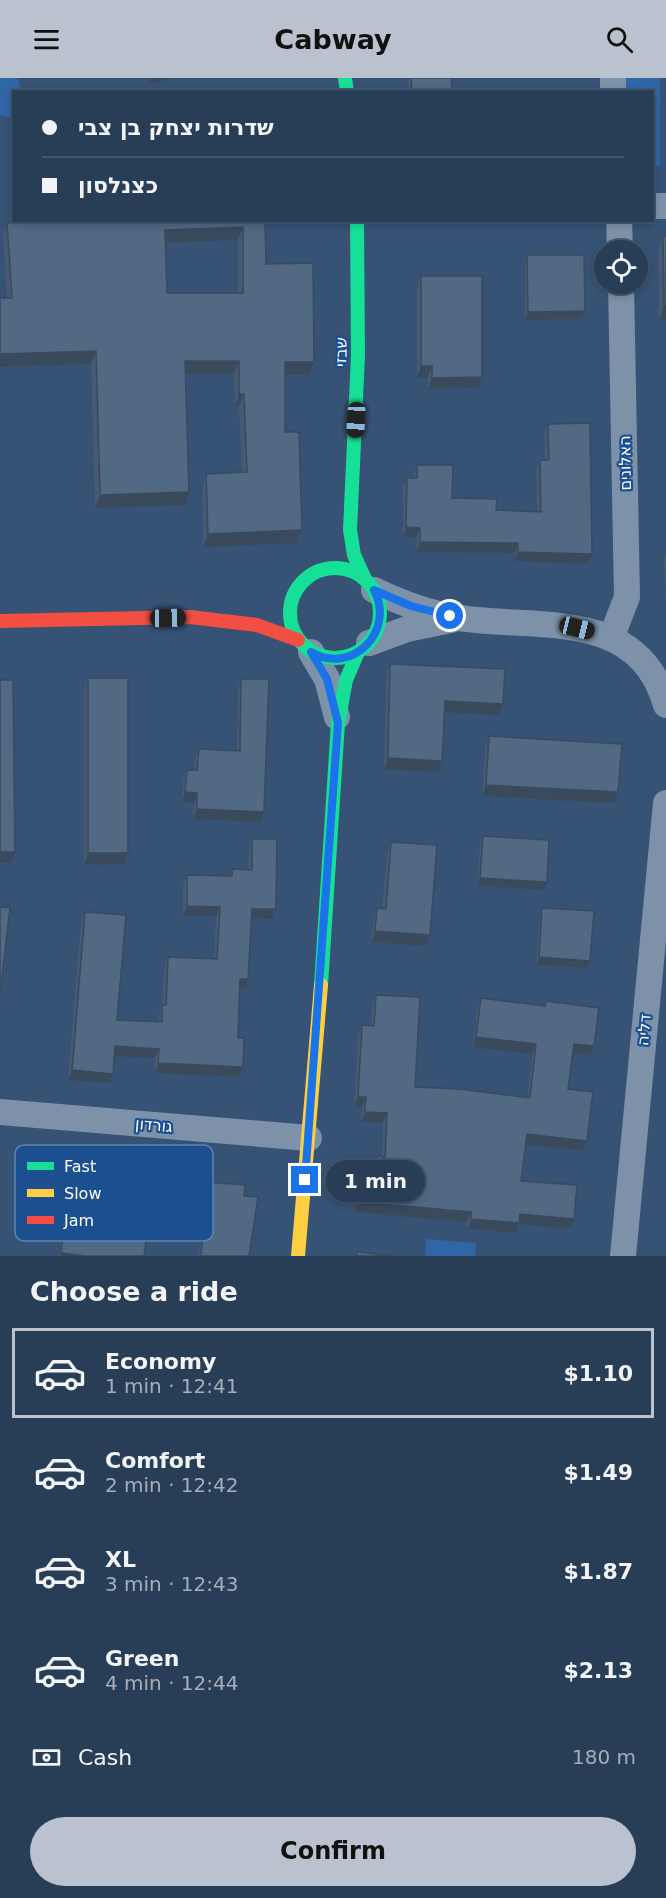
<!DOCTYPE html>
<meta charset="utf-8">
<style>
:root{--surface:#283e57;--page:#30455d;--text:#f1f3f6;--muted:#a5aeba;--line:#44576d;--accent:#b9c2ce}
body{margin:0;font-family:"DejaVu Sans","Noto Sans Hebrew",sans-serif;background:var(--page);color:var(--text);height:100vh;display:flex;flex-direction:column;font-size:22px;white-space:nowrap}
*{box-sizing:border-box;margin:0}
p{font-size:20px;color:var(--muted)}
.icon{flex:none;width:33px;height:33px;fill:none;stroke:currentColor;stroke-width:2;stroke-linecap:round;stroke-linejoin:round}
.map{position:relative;height:1178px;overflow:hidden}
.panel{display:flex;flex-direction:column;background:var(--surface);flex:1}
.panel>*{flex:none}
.hud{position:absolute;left:12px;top:12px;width:642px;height:132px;border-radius:0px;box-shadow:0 3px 9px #0003,0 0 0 2px var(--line);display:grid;align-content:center;height:132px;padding:0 30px;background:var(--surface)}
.tools{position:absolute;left:594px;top:162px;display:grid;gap:12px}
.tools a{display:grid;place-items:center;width:54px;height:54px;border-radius:50%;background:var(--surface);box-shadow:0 3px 9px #0003,0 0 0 2px var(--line);font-size:30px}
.end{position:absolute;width:27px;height:27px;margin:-14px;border:8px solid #1a73e8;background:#fff;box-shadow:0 0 0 3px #fff}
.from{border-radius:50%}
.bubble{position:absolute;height:42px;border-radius:21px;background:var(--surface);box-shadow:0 3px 9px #0003,0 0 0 2px var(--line);font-size:20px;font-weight:800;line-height:42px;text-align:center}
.car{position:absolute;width:18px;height:36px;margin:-18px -9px;border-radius:8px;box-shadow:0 0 4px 2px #0007;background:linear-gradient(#222 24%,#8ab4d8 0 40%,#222 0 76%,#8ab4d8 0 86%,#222 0)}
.hud b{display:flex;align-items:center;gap:21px;height:57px;font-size:22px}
.hud b+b{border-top:2px solid var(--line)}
.hud i{width:15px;height:15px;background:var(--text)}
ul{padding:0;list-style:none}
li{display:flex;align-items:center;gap:18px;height:90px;margin:0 12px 9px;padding:0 18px;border:3px solid transparent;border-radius:0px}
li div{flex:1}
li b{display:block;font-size:22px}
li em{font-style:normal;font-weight:800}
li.current{border-color:var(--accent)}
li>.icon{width:54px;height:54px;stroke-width:1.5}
h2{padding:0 30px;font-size:27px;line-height:72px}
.pay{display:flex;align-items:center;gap:15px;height:66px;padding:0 30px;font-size:22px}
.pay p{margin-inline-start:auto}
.action{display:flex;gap:12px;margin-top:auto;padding:12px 30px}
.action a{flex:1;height:69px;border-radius:36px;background:var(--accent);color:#111;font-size:24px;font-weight:800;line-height:69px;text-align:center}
header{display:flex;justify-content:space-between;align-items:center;height:78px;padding:0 30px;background:var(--accent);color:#111;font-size:27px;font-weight:800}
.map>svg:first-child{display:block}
</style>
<header><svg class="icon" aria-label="menu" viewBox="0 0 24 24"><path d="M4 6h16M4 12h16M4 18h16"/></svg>Cabway<svg class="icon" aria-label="search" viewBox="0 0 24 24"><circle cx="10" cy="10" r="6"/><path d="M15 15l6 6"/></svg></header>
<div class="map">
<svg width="666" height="1178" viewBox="0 0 666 1178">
<rect width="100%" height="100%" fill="#365274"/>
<!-- green -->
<path fill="#2f66a5" d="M0,0H17L22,13L14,14L13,41L0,37Z
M623,0H660V88H653L652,14L624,13Z
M426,1161L476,1165L475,1178H425Z"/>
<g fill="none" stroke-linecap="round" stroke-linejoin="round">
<!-- street -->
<path stroke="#7d92a8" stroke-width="26" d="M613,0V14
M652,128H666
M619,142L620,172
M374,512C401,525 430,536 460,540C537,552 638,529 666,627
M611,560L627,519L621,206
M369,565L407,551L451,542
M311,574L327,601L337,639
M0,1034L309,1060
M623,1178L666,725"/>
<!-- fast -->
<path stroke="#16e098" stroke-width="14" d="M345,0L347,14
M357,142L358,277L350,452L354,477L365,501
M290 535a45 45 0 1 1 90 0a45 45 0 1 1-90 0Z
M321,907L338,645L346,602L358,574"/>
<!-- slow -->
<path stroke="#ffcf43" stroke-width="14" d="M298,1178L321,907"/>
<!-- jam -->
<path stroke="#f24e42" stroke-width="14" d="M0,543L190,539L257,547L298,562"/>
</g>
<!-- wall -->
<path fill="#475a72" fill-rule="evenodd" d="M408,0H451L452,14H409Z
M37,142H265L266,186L314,284L309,297H285V354L302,452L297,465L203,469L202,408L206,396L242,394L239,328H235L234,296H186L189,414L185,427L95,430L91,286L0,289V220H7L3,158L7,145L37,144ZM238,162V215H167L165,165Z
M663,158L666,242H659L658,172Z
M527,177L585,233L582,241L525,242V185Z
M421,198L478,310L428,311V299H417V209Z
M548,346L592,476L588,486L514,483L515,475L417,474V459H403V409L407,400H414V396L417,387L452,420L496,432L537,433L536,391L540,382H545L544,355Z
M666,476V525L664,481Z
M390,586L503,626L499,637L444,634L442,683L438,694L384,691L386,597Z
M88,600L128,775L124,786L84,787V611Z
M241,601L264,734L260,744L193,741L194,725L182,724L183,702L187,692H194L195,681L199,671L237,673L238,611Z
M489,658L618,714L614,725L482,718L485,669Z
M483,758L544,812L477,808L480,766Z
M252,761L276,831L272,841L251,840L245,911H240L238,960L243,989L239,999L155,995V980L115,978L110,1005L68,1002L81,843L85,834L117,942L159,944V937L162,927L164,889L168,879L214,881L216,838H183V807L187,797L229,798L232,791L248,792L249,770Z
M391,764L430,857L426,868L371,864L373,842L377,830L382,831L387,775Z
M542,830L587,890L536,887L540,838Z
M376,917L415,1009L528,1020L532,976L473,969L477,930L481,920L544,927L546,923L594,968L590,978L573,976L568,1011L583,1073L526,1066L521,1103L571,1151L519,1146L516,1155L467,1151V1144L354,1134L356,1110L359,1100L372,1101L373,1088L377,1078L382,1079L383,1045L361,1044L362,1029H354L358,957L362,947H371L372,927Z
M42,1073L162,1121L159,1131L150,1130L144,1178H59L66,1124L35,1122L38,1082Z
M207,1104L244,1118L249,1178H199L204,1111Z"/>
<!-- shaded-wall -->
<path fill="#394a5c" d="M151,0H173L149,5Z
M243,149L238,162L160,165L165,152Z
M664,228H666V242H659Z
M585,233L582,241L525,242L528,234Z
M96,273L91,286L0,289V276Z
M185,283H239L234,296H181Z
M285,284H314L309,297H280Z
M421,288H432L428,299H417Z
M482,299L478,310L428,311L432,300Z
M239,316H244L239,328H235Z
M189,414L185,427L95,430L100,417Z
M406,449L420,450L417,459H403Z
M302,452L297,465L203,469L208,456Z
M420,464L518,465L515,475L417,474Z
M518,474L592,476L588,486L514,483Z
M445,623L503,626L499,637L441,634Z
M388,680L442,683L438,694L384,691Z
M486,707L618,714L614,725L482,718Z
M185,714L197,715L194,725L182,724Z
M197,731L264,734L260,744L193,741Z
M0,774H15L11,785H0Z
M88,775H128L124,786L84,787Z
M480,800L547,804L544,812L477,808Z
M187,828L220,829L216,838H183Z
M252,831H276L272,841L248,840Z
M375,853L430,857L426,868L371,864Z
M539,879L590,883L587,890L536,887Z
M240,901H248L245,911L237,910Z
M476,959L536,966L532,976L473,969Z
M574,966L594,968L590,978L570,976Z
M115,968L159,971L155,980L112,978Z
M158,985L243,989L239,999L155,995Z
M72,992L113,996L110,1005L68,1002Z
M358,1019H366L362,1029H354Z
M365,1034L387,1035L383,1045L361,1044Z
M527,1056L587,1063L583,1073L524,1066Z
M39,1112L69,1114L66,1124L35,1122Z
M151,1121H162L159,1131L148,1130Z
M357,1124L471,1134L467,1144L354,1134Z
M520,1136L574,1141L571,1151L519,1146L516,1155L467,1151L471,1141Z
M61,1175L85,1178H60Z"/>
<!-- building -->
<path fill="#526984" stroke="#394a5c" stroke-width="1.5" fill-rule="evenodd" d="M411,0H451L452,14H412Z
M42,142H265L266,186L313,185L314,284H285V354H299L302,452L208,456L206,396L247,394L244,316H239V283H185L189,414L100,417L96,273L0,276V220H12L7,145L42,144ZM243,149V215H167L165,152Z
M663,158H666V228H664Z
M527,177H584L585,233L528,234Z
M421,198H482V299L432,300V288H421Z
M590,345L592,476L518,474V465L420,464V450L406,449L407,400H417V387H453L452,420L497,421L496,432L541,434L540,382H549L548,346Z
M390,586L505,591L503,626L445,623L442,683L388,680Z
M88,600H128V775H88Z
M241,601H269L264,734L197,731V715L185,714L187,692H197L199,671L240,673Z
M0,602H13L15,774H0Z
M489,658L622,666L618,714L486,707Z
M483,758L549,762L547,804L480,800Z
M252,761H277L276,831H252L248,901H240L238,960H244L243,989L158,985L159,971L115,968L113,996L72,992L85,834L126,837L117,942L162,944V927H166L168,879L217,881L220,829L187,828V797L232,798V791L252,792Z
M391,764L437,767L430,857L375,853L377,830L386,831Z
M0,829L10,830L0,916Z
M542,830L594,833L590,883L539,879Z
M376,917L420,919L415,1009L459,1011L530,1020L536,966L476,959L481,920L545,928L546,923L599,930L594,968L574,966L568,1011L593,1014L587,1063L527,1056L521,1103L577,1107L574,1141L520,1136L519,1145L471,1141V1134L357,1124L359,1100L374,1101L377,1078L385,1079L387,1035L365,1034L366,1019H358L362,947L374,948Z
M42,1073L165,1082L162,1121H151L144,1178H85L61,1175L69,1114L39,1112Z
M207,1104L245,1107L244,1118L258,1119L249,1178H201Z
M357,1174L394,1178H357Z"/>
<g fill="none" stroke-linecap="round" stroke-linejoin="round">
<!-- route -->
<path stroke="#1a73e8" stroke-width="8" d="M305,1102L338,645L327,601L311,574C352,598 396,553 374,512L411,528L450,538"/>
</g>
<g text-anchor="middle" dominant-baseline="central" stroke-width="4.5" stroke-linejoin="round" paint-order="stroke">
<!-- street labels -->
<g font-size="16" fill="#fff" stroke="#1b4f8f">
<text transform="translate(341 274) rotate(-89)">שבזי</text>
<text transform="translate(625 385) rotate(-91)">האלונים</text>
<text transform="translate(644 952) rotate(-85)">דליה</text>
<text transform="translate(154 1047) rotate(5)">גורדון</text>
</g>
</g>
<!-- legend -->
<rect x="15" y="1067" width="198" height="96" rx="9" fill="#1b4f8f" stroke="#5f84b1" stroke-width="1.5"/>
<rect x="27" y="1084" width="27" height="8" fill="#16e098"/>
<rect x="27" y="1111" width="27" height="8" fill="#ffcf43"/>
<rect x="27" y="1138" width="27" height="8" fill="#f24e42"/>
<g font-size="16" fill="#fff">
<text x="64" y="1094">Fast</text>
<text x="64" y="1121">Slow</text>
<text x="64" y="1148">Jam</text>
</g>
</svg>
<div class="tools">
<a><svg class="icon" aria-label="locate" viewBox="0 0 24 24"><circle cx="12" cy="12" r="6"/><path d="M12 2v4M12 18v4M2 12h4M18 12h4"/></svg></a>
</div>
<i class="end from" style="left:450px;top:538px"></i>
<i class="end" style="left:305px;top:1102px"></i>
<div class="bubble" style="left:326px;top:1082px;width:99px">1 min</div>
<i class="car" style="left:356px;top:342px;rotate:183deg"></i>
<i class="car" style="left:168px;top:540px;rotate:89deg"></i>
<i class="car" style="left:577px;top:550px;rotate:104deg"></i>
<div class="hud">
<b><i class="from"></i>שדרות יצחק בן צבי</b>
<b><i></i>כצנלסון</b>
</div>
</div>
<section class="panel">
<h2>Choose a ride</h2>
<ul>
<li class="current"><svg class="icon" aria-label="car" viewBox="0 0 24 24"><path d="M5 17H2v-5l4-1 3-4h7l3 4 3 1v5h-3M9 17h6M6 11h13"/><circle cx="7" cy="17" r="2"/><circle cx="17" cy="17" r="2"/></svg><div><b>Economy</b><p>1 min · 12:41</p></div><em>$1.10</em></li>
<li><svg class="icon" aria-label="car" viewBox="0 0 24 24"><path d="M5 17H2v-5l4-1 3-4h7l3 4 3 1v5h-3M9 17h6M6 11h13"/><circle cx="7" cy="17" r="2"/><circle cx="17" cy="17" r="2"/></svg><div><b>Comfort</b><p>2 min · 12:42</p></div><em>$1.49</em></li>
<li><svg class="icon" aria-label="car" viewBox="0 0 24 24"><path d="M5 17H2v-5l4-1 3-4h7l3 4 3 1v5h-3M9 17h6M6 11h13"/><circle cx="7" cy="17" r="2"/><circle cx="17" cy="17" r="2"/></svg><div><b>XL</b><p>3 min · 12:43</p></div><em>$1.87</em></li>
<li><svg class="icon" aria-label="car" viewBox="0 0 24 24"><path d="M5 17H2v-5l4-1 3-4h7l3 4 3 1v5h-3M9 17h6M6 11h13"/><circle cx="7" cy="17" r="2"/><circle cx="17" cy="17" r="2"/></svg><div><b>Green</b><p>4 min · 12:44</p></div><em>$2.13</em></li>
</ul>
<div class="pay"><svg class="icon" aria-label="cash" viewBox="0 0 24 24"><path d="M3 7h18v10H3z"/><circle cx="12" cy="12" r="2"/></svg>Cash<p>180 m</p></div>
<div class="action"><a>Confirm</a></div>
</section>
